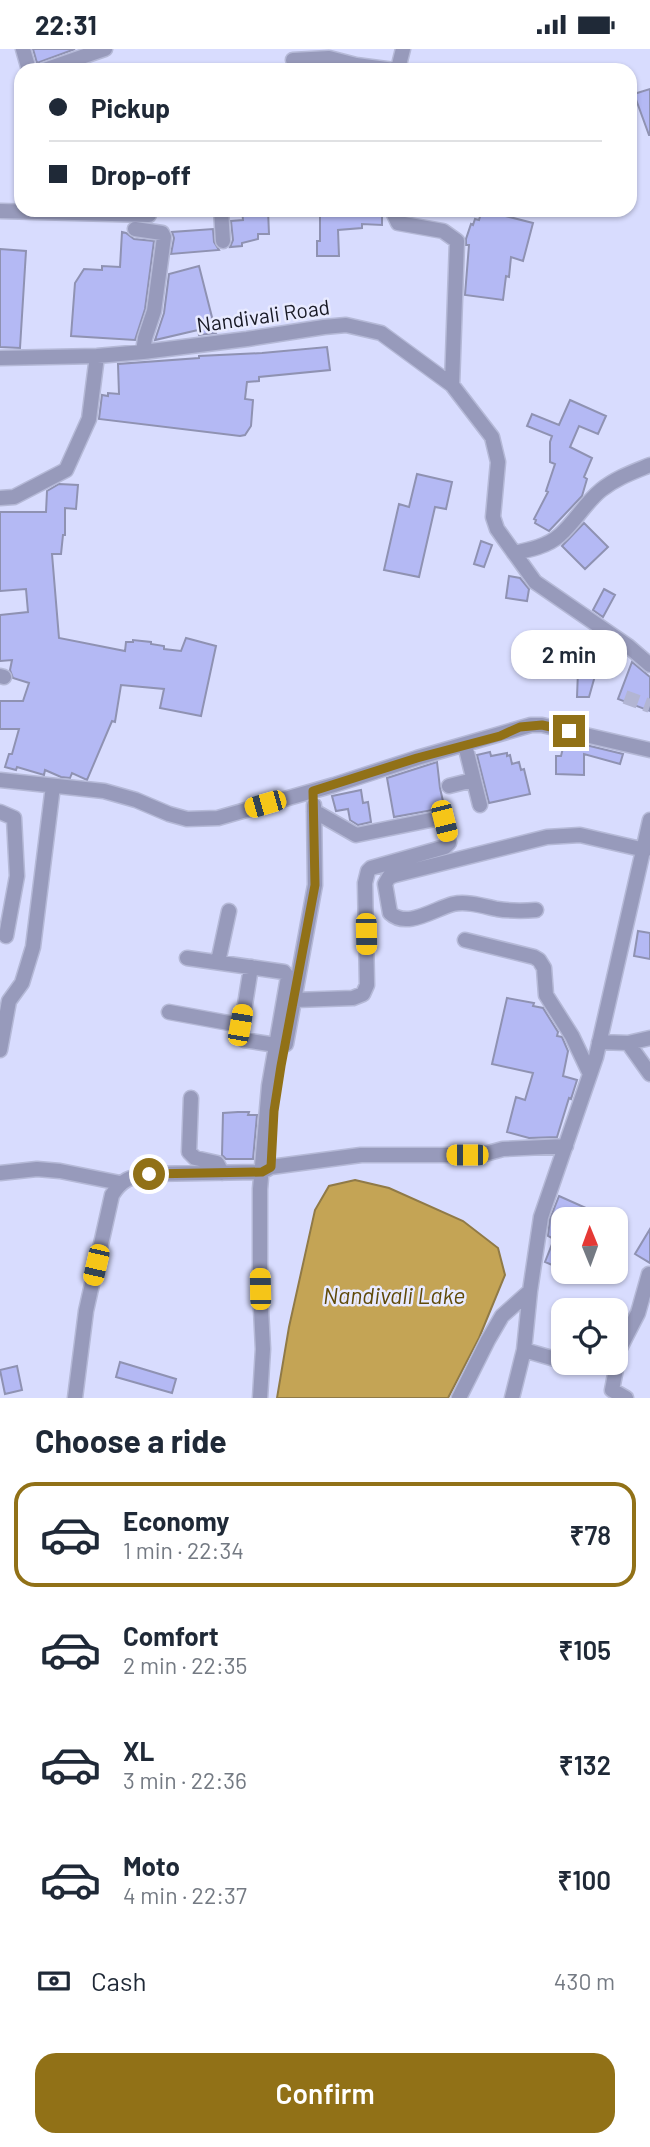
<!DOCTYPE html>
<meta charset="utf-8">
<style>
:root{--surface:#fff;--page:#f2f2f3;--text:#1f2937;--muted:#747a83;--line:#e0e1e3;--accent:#917117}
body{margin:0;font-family:Barlow,sans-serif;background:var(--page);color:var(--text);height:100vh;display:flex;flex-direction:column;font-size:26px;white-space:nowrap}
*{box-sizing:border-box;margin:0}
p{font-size:23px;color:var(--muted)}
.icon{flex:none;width:38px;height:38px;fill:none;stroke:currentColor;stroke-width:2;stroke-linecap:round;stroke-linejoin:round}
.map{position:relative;height:1349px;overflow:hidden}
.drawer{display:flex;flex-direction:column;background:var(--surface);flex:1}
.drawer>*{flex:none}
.hud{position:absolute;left:14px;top:14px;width:623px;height:154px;border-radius:21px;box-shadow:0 2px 5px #0004;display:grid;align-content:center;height:154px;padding:0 35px;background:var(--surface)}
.needle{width:46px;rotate:359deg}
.buttons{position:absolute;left:551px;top:1158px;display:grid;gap:14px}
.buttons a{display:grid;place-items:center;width:77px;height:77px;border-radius:14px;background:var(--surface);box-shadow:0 2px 5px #0004;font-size:35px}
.end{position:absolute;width:32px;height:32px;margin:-16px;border:9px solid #917117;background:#fff;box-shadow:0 0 0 4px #fff}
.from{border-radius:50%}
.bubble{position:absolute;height:49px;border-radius:21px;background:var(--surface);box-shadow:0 2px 5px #0004;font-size:23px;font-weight:600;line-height:49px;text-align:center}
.car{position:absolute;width:21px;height:42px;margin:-21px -10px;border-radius:9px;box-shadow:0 0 5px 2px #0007;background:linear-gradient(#f5c518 24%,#345 0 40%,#f5c518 0 76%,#345 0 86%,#f5c518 0)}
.hud b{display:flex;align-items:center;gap:24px;height:66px;font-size:26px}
.hud b+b{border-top:2px solid var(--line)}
.hud i{width:18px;height:18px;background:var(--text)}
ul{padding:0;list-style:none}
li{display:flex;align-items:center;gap:21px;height:105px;margin:0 14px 10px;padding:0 21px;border:4px solid transparent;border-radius:21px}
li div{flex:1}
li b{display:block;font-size:26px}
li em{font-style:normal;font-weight:600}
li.on{border-color:var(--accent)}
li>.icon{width:63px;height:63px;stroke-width:1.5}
h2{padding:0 35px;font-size:32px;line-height:84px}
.pay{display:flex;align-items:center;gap:18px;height:77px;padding:0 35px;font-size:26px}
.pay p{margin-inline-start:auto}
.action{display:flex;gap:14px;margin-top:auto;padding:14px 35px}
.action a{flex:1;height:80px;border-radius:21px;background:var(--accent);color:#fff;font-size:28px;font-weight:600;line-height:80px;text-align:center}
.status{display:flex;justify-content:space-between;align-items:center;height:49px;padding:0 35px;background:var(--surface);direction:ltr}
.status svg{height:19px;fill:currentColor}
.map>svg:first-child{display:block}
</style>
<div class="status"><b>22:31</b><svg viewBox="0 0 49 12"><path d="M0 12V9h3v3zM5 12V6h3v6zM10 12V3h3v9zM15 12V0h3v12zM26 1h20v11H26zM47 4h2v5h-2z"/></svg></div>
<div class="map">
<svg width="650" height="1349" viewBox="0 0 650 1349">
<rect width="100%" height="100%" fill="#d8dcfe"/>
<!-- water -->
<path fill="#c4a455" stroke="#907a47" stroke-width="2" d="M355,1131L389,1139L463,1172L498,1199L505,1226L479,1289L448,1349H277L289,1278L315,1161L329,1137Z"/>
<!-- building -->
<path fill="#b4b9f4" stroke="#8f92b2" stroke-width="2" d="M33,0H75L37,14Z
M650,40V86H649L634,45Z
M242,161H268L269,185H258V190L242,194V197L230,198L233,191L231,172L243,171Z
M320,161L382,162V176L362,175V179L338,181L339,207H317V192H320Z
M482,161L533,174L523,212L511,208L509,228L506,227L503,251L465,246L469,196H466V190L471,175L473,176L475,170L479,171Z
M213,180L214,193L219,201L171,205L174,189L172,183Z
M122,183L126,184L134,190L154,192L145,260L135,291L71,287L75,234L84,220L102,221V217L120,218Z
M0,200L26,202L20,299L0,298Z
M199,217L216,284L199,286L198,281L155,291L164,264L169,225Z
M327,298L330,321L259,328V332L247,333L245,350L253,351L251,377L245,386L240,387L99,370L102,346L108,347V344L119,345L118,315L199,309V307L262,304Z
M570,351L606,367L598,385L579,377L570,398L592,409L584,428L587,430L582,447L549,482L535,474L536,471L534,470L548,443L546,442L555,415L550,413V393L552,387L527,377L532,365L559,376Z
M417,425L452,433L446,460L435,458L419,528L384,521L399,455L409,458Z
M59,435L78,436L76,460L65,459V486H63L61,505H52L59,589L125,602L126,593H133V591L151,593V595L164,597V600L181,602L186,589L216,597L201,667L160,659L164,640L121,636L115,673L112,672L87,731L72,724L70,729L61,728L45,721L44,726L17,718L16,721L5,718L9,705H12L19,680H0V652H23L29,634L13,629L10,621L12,611L0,612V566L28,563L26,540L0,542V463H46L47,442Z
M584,474L608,498L585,520L562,497Z
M481,492L492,496L484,518L474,515Z
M509,527L520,529L529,540L527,552L506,549Z
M604,540L615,546L603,568L593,561Z
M590,591L604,595L589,648H577L578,622Z
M632,613L650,628V662L618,650Z
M565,691L623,705L620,715L584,705V726L556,725V707H561Z
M490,703L491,707L507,704V707L510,706L512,715L519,713L521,721L524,720L530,745L489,754L477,706Z
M437,713L440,739L445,761L438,760L394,768L387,729Z
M361,741L363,754L368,753L371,773L358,776L350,771L348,760L336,762L332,747Z
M638,882L650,884V910L634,907Z
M507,949L534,954L533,957L543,959L558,983L557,987L562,988L568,1002L563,1027L577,1031L571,1050L569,1049L557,1088L529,1089L507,1083L516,1048L525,1051L533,1024L492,1015Z
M238,1063H249L248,1066H257L253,1110H226L222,1106L223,1064Z
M559,1147L595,1163L592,1171H564V1221L545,1213L554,1190L548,1187L550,1170Z
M650,1180V1214L635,1205Z
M120,1313L176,1330L172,1344L116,1328Z
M17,1317L22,1341L5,1345L0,1321Z"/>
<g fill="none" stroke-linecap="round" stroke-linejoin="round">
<!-- minor-tunnel -->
<path stroke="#b2b5d3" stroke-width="14" stroke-dasharray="14 7" stroke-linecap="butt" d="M625,648L650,657"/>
<!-- minor casing -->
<g stroke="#b5b9d7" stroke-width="17">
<path id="minor" d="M23,0L29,21
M293,11L329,9L356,16L394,21L399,16L403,0
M44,21L105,0
M221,161L223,192
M392,161L398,174L443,182L457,192L452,336
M0,162L149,166V161
M135,180L162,184L164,188L154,262L145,289L143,303
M0,309L97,307L143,303L247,290L324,278L346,276L381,284L452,336L492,388L498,413L493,468L497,480L535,533L628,597L650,616
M0,449L14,448L66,421L89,370L97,307
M514,504C529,501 548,497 560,486C575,473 585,454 601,441C616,429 633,423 650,416
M0,627L4,628
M465,696L480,756
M0,731L104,742L136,751L169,765L187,770L218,769L334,736L417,709L531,676H542L650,701
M449,737L473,731
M0,763L14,769L17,827L6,887
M536,861C523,862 510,862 497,860C483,857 467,852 453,855C434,860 407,880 390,864L385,835L389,828L395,826L547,788L580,786L645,801
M465,891L534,908L539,911L544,919L546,946L572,987L590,1025
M187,909L284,923L288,928L269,1037L260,1140V1240L263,1300L260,1349
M218,913L229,862
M251,918L240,987L244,991L276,996
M295,951L353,949L363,945L367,936L365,834L368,822L371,819L445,798L449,794L444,772L440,769L356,786L314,762
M169,963L240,976
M599,993L628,994L650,1025
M628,994L650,989
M286,995L315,836L314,756
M0,1001L9,952L22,934L33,898L53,737
M191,1049L189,1103L195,1109L217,1114L222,1124
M0,1124L37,1120L60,1122L120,1134
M524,1301L555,1310L564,1309
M75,1349L86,1262L112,1146C122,1130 130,1128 149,1125L262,1123L271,1118L361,1106H481L503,1100L566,1097
M459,1349L488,1291L502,1267L530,1242L541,1168L596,1008L650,771
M512,1349L524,1301L530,1242
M626,1349L612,1341L620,1299L638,1264L649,1225"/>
</g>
<!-- minor -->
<use href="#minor" stroke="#979abb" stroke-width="14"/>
</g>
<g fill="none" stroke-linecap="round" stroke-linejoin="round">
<!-- route -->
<path stroke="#917117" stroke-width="9" d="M149,1125L262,1123L271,1118L274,1062L281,1017L315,836L313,742L417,709L500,687L520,678L542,676L569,682"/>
</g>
<g text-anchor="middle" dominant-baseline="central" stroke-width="5" stroke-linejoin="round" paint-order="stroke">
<!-- street labels -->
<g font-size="21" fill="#181925" stroke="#e8eaff">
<text transform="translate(263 266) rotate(-8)">Nandivali Road</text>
</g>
<!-- water labels -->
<g font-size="23" font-style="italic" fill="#5f4908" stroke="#e8eaff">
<text x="394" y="1246">Nandivali Lake</text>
</g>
</g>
</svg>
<div class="buttons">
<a><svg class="needle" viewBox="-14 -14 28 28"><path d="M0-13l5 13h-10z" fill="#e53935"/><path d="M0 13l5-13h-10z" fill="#747a83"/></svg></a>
<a><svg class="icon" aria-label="locate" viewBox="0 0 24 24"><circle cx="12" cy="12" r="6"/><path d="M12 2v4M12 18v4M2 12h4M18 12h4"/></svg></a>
</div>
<i class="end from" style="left:149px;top:1125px"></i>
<i class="end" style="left:569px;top:682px"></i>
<div class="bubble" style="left:511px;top:581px;width:116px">2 min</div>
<i class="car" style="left:265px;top:755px;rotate:254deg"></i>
<i class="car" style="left:444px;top:772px;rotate:166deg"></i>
<i class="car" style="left:366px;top:885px;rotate:179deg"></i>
<i class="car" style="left:240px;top:976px;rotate:10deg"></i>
<i class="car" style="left:467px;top:1106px;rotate:270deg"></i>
<i class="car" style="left:96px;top:1216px;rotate:193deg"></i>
<i class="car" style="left:260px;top:1240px;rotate:359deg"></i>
<div class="hud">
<b><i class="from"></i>Pickup</b>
<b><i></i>Drop-off</b>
</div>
</div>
<section class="drawer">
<h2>Choose a ride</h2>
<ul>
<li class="on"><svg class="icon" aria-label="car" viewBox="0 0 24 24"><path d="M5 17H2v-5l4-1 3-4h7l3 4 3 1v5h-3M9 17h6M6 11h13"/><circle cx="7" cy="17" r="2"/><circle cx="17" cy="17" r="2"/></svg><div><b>Economy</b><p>1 min · 22:34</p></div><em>₹78</em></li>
<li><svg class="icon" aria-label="car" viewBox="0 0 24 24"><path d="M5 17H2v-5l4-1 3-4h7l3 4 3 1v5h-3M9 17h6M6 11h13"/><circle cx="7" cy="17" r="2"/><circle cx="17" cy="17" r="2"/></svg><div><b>Comfort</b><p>2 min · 22:35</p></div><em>₹105</em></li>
<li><svg class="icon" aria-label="car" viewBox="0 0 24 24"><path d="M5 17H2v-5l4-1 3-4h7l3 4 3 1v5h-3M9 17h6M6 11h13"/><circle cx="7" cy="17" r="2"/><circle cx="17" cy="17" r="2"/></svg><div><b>XL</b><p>3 min · 22:36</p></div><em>₹132</em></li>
<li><svg class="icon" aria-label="car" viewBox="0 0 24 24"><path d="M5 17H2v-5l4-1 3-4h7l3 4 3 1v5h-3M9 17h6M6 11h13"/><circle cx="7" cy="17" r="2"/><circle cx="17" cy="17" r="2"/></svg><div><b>Moto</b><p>4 min · 22:37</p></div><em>₹100</em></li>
</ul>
<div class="pay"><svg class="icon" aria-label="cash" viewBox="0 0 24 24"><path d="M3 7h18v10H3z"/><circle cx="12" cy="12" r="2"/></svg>Cash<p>430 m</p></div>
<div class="action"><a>Confirm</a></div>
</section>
